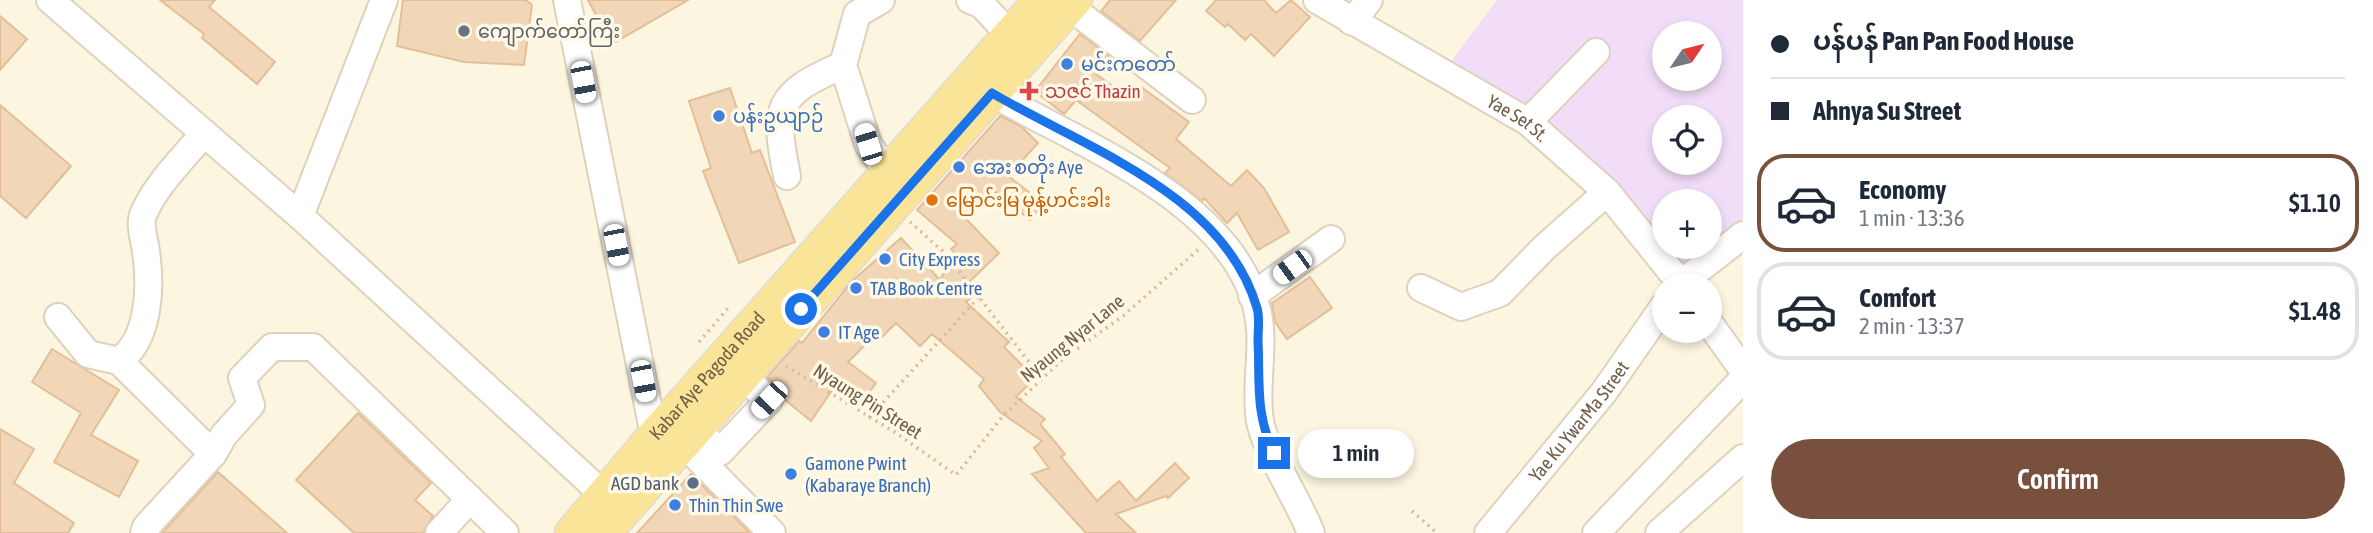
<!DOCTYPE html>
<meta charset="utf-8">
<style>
:root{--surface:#fff;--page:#f6f6f7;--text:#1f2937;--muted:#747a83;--line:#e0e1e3;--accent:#78503d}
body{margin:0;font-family:"Asap Condensed","Noto Sans Myanmar",sans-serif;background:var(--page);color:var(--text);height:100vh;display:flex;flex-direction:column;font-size:26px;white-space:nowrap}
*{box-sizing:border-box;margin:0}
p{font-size:23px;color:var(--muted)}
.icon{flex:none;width:38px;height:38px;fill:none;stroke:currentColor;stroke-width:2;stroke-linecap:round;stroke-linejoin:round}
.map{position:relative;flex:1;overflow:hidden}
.details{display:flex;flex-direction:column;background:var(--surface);width:630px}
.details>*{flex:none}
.guide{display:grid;align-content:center;height:154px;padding:0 28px;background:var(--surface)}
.needle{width:46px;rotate:55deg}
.controls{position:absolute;left:1652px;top:21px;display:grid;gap:14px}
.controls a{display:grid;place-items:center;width:70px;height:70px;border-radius:50%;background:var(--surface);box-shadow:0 4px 10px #0003;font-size:35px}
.end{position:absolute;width:32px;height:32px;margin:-16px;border:9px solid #1a73e8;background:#fff;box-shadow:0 0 0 4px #fff}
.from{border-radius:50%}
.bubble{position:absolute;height:49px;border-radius:24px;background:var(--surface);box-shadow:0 4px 10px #0003;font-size:23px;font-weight:600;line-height:49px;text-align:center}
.car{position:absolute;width:21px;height:42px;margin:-21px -10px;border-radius:9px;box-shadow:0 0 5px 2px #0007;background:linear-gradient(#fff 24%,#345 0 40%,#fff 0 76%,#345 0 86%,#fff 0)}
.guide b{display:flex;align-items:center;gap:24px;height:66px;font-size:26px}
.guide b+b{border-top:2px solid var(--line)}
.guide i{width:18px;height:18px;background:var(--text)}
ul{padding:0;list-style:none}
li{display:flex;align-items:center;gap:21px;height:98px;margin:0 14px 10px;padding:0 14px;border:4px solid var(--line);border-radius:28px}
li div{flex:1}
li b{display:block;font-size:26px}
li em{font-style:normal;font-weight:600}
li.on{border-color:var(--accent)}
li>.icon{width:63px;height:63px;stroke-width:1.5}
.cta{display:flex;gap:14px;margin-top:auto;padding:14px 28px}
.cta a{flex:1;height:80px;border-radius:42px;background:var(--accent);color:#fff;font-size:28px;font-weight:600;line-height:80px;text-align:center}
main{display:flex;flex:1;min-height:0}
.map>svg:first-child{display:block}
</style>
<main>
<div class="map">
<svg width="1743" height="533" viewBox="0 0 1743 533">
<rect width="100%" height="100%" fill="#fcf5e0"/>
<!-- education -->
<path fill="#f2ddf8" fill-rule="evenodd" d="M1497,0H1743V237L1681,283L1528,122L1447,67ZM1664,33H1710V79H1664ZM1664,117H1710V163H1664ZM1664,201H1710V247H1664Z"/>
<!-- building -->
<path fill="#f1d6b8" stroke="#e3bf98" stroke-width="2" d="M160,0H215L209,7L275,62L257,84L202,38L204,34Z
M403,0H526L532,5L524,65L464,62L397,46Z
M588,0H688L612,44Z
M1110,0H1176L1140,41L1101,11Z
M1216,0H1264L1276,13L1291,0L1310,17L1274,56L1251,34L1245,40L1228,24L1225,27L1206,11Z
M0,16L27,39L0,70Z
M1080,34L1110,57L1096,74L1132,100L1141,87L1189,122L1176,139L1231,186L1247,170L1264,188L1289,232L1258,250L1237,213L1227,223L1204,198L1202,201L1165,173L1170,168L1076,100L1064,114L1035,91Z
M730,88L752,153L760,150L795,242L739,263L703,171L711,168L689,101Z
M0,105L71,166L26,218L0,196Z
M1000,116L1022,127L1038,143L1008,176L1043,203L1030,220L994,191L967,220L999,253L965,286L974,295L966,302L1009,342L1004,347L1035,378L1016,397L1045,419L1040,424L1065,454L1061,457L1097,501L1119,481L1136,501L1175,463L1189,478L1168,498L1166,496L1116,514L1136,533H1086L1032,474L1049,468L1034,448L1042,441L1000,412L979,386L984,379L932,334L920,346L896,323L879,340L874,336L848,362L876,383L860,405L835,386L811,421L784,399L780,389L767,377L799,341L802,343L852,281L901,238L940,280L955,254L951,249L957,244L917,210Z
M1310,277L1332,308L1287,339L1275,322L1272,303Z
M52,349L119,390L91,435L138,461L119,497L54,462L81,413L32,382Z
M358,413L431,483L415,500L433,516L423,533H354L296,480Z
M0,429L34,449L14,483L74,523L68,533H0Z
M218,472L287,533H162Z
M691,474L750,533H637Z"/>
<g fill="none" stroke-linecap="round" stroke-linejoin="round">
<!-- minor casing -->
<g stroke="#dfd2bc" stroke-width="30">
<g id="minor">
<path d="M50,0L300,216L617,507"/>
<path d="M567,0L654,435"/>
<path d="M881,0L857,14L843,65L868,144L887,171"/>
<path d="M970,0L982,5L1009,34"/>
<path id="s1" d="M1317,0L1528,122L1607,192L1682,285"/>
<path d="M1070,7L1192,100"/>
<path d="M1352,22L1369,0"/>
<path d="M992,93C1079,144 1232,201 1257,309C1266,345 1254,385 1260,421C1265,450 1299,501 1311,533"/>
<path d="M1528,122L1596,52"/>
<path d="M787,176C773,106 776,94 843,65"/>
<path d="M300,216L384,0"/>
<path d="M1679,285L1743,235"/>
<path d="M1421,288L1461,307L1500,293L1545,247L1607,192"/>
<path d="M1252,296L1331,239"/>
<path d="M58,317L88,354L119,361C150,339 151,286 146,252C145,241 139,225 143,215C156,184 183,159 204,133"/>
<path d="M1710,324L1743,370"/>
<path d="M119,361L213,454"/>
<path d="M682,415L720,452L769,400L742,376"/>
<path d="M683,443L772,533"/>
<path d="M144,533L146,527L213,454L224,435L251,405L242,378L272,347H313L505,533"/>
<path d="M439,533L470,499"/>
<path id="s2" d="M1488,533L1604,392L1664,306"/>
<path d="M1596,533L1743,379"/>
<path d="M1659,533L1743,458"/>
</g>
</g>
<!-- major casing -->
<g stroke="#e0dbd7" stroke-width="35">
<g id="major">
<path id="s3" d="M571,533L654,435L1040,0"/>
<path d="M605,533L1076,0"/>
</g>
</g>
<!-- path -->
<path stroke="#d5ba9b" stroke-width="3.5" stroke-dasharray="2 5" stroke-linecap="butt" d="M910,222L946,254L1042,379
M699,342L730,306
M786,366L896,433L956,475L1003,416L1063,359L1123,316L1199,249
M869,418L980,296
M1412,511L1437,533"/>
<!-- minor -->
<use href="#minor" stroke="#fff" stroke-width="26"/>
<!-- major -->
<use href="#major" stroke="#fae498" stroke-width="32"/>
</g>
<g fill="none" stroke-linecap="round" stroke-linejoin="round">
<!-- route -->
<path stroke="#1a73e8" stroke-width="9" d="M801,309L992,93C1085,148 1224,194 1257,308C1260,317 1258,329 1258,340C1260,382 1255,414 1274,453"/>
</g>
<!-- markers -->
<circle fill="#6b7280" stroke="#fff9e5" stroke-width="2.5" cx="464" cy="31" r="7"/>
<g fill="#3f7fe0" stroke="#fff9e5" stroke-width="2.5">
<circle cx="1067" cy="64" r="7"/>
<circle cx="719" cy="116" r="7"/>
<circle cx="959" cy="167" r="7"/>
<circle cx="885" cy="259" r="7"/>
<circle cx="856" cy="288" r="7"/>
<circle cx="824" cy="332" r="7"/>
<circle cx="791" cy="474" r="7"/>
<circle cx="675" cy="505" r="7"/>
</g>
<path fill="#e0444e" stroke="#fff9e5" stroke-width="2.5" d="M1025.5 80.5h7v7h7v7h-7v7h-7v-7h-7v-7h7z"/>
<circle fill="#e8710a" stroke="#fff9e5" stroke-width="2.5" cx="932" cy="200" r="7"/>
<circle fill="#5c6f8a" stroke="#fff9e5" stroke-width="2.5" cx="693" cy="483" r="7"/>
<g text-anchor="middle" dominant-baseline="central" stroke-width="7" stroke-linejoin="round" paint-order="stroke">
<!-- worship labels -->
<g font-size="19" fill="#5b616d" stroke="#fff9e5" text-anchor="start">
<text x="478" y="31">ကျောက်တော်ကြီး</text>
</g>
<!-- shop labels -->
<g font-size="19" fill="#366cbe" stroke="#fff9e5" text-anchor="start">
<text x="1081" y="64">မင်းကတော်</text>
<text x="733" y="116">ပန်းဥယျာဉ်</text>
<text x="973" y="167">အေး စတိုး Aye</text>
<text x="899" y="259">City Express</text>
<text x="870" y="288">TAB Book Centre</text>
<text x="838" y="332">IT Age</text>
<text x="805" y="463">Gamone Pwint<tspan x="805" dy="22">(Kabaraye Branch)</tspan></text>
<text x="689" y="505">Thin Thin Swe</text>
</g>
<!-- health labels -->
<g font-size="19" fill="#be3a42" stroke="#fff9e5" text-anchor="start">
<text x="1045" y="91">သဇင် Thazin</text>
</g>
<!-- street labels -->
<g font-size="19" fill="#725d48" stroke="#fff9e5">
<text stroke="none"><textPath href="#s1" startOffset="233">Yae Set St.</textPath></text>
<text transform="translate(1072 338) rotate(-39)">Nyaung Nyar Lane</text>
<text stroke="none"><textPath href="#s3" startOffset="208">Kabar Aye Pagoda Road</textPath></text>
<text transform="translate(868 401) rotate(32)">Nyaung Pin Street</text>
<text stroke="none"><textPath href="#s2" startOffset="144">Yae Ku YwarMa Street</textPath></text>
</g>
<!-- food labels -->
<g font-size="19" fill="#c56008" stroke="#fff9e5" text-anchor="start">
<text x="946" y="200">မြောင်းမြ မုန့်ဟင်းခါး</text>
</g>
<!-- service labels -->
<g font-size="19" fill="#4e5e75" stroke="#fff9e5" text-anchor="end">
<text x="679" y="483">AGD bank</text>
</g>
</g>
</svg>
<div class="controls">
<a><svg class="needle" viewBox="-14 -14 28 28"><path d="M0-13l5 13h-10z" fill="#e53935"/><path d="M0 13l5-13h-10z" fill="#747a83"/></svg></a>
<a><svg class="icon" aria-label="locate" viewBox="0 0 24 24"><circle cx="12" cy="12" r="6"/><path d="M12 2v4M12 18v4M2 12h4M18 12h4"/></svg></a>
<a>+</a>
<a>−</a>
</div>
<i class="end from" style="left:801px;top:309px"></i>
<i class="end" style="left:1274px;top:453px"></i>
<div class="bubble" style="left:1298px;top:429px;width:116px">1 min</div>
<i class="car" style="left:583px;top:82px;rotate:169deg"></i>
<i class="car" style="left:868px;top:144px;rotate:343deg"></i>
<i class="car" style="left:616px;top:245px;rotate:169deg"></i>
<i class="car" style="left:1292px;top:267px;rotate:234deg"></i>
<i class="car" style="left:643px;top:381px;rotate:169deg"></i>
<i class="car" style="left:769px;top:400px;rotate:223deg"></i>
</div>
<section class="details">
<div class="guide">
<b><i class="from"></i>ပန်ပန် Pan Pan Food House</b>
<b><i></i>Ahnya Su Street</b>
</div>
<ul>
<li class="on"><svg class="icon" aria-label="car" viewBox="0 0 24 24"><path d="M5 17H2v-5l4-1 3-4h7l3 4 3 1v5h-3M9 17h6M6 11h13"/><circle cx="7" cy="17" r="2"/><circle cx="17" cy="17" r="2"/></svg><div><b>Economy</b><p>1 min · 13:36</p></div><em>$1.10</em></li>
<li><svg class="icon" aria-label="car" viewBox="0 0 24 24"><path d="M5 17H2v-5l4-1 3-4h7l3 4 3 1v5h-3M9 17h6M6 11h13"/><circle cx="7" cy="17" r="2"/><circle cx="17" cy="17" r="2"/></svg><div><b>Comfort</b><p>2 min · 13:37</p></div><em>$1.48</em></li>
</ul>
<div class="cta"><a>Confirm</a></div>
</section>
</main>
